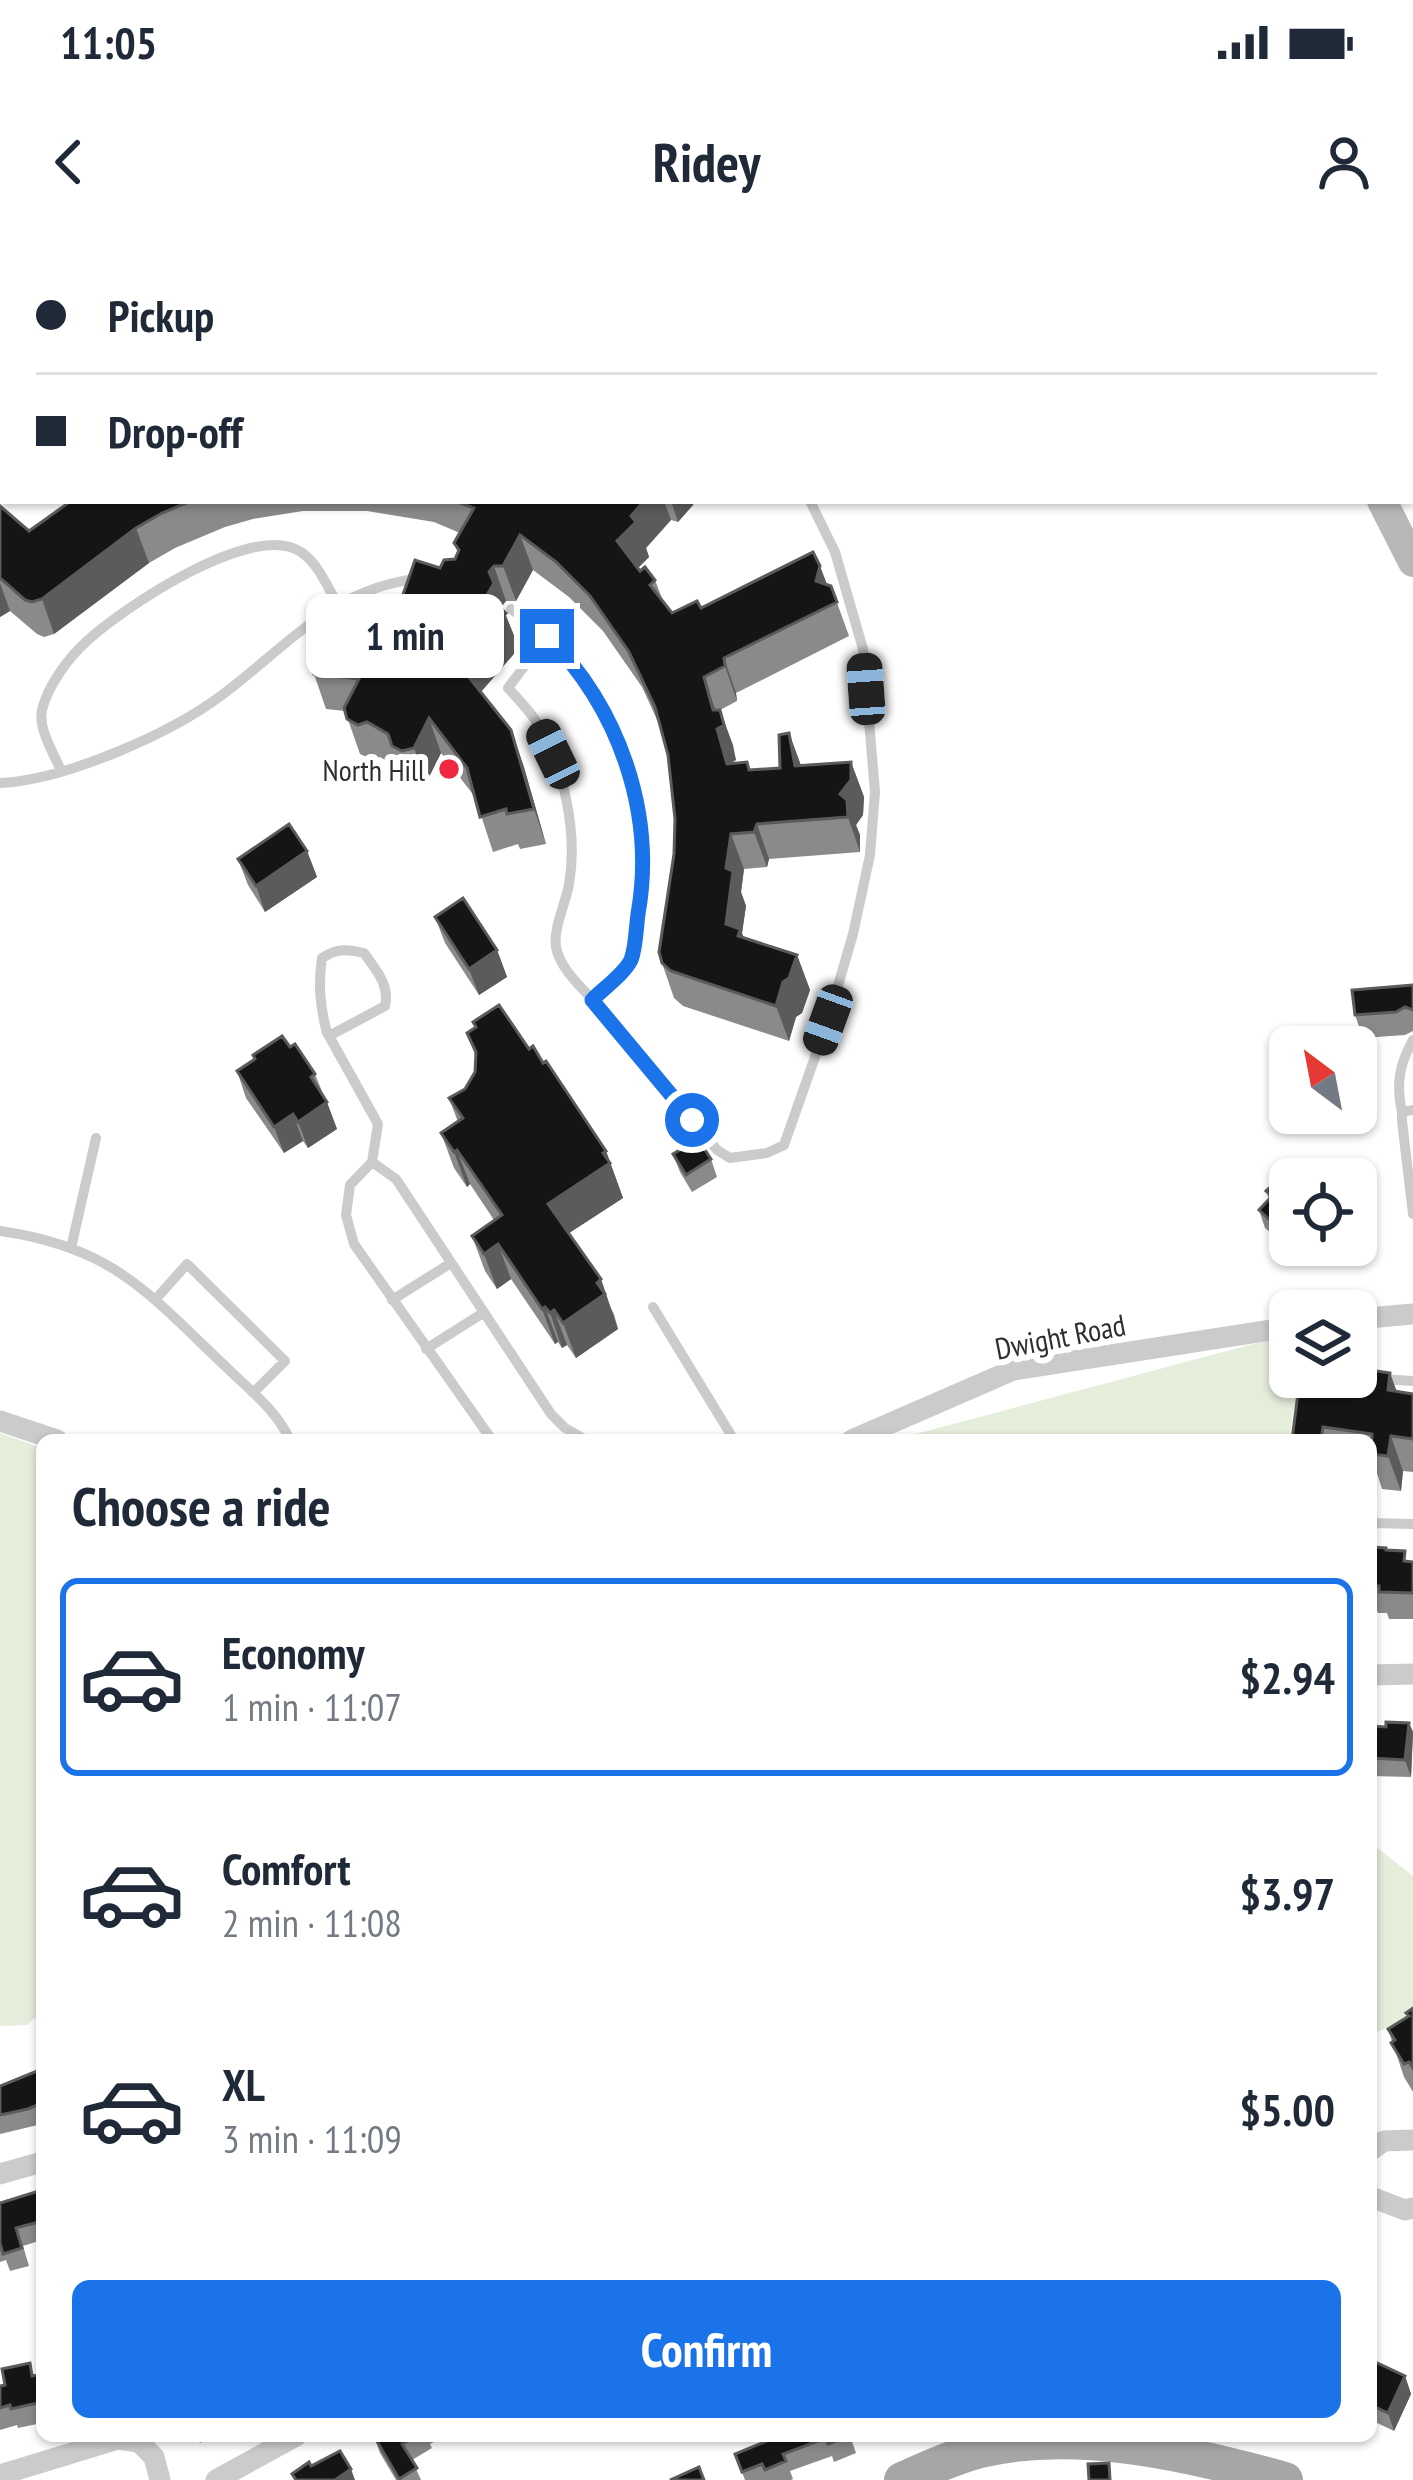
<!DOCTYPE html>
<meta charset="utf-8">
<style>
:root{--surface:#fff;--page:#f2f2f3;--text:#1f2937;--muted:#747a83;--line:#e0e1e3;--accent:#1a73e8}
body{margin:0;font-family:"PT Sans Narrow",sans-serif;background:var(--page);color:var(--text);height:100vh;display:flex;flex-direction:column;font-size:45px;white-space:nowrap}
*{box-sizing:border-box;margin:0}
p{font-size:39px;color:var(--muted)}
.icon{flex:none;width:66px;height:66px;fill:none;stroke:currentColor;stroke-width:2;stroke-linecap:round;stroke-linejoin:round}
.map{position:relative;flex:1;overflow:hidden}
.sheet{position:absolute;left:36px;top:1194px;width:1341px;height:1008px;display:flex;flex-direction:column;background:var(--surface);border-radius:18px;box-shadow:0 3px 9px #0004}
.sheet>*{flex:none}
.guide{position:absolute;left:0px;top:0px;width:1413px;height:264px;box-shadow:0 3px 9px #0004;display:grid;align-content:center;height:264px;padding:0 36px;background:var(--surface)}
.needle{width:78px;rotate:328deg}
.fabs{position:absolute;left:1269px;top:786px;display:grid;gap:24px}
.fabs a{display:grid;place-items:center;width:108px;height:108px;border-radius:18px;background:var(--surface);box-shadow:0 3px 9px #0004;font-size:60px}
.end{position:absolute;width:54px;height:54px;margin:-27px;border:15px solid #1a73e8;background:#fff;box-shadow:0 0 0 6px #fff}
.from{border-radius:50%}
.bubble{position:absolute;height:84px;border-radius:18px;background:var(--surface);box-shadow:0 3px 9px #0004;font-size:39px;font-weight:800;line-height:84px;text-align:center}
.car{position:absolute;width:36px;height:72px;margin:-36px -18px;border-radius:15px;box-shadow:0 0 9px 3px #0007;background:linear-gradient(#222 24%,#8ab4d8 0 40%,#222 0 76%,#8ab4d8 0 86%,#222 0)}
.guide b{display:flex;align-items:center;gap:42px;height:114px;font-size:45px}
.guide b+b{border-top:3px solid var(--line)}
.guide i{width:30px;height:30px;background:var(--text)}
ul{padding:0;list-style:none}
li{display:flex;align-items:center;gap:36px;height:198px;margin:0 24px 18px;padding:0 12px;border:6px solid transparent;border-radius:18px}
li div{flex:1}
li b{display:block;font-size:45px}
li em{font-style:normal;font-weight:800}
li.current{border-color:var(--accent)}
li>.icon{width:108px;height:108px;stroke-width:1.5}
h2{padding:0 36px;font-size:54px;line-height:144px}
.primary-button{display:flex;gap:24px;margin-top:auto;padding:24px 36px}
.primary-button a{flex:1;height:138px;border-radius:18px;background:var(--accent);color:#fff;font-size:48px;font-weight:800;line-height:138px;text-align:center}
.status{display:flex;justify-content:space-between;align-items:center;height:84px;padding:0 60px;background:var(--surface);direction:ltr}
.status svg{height:33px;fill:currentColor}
header{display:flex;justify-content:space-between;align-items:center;height:156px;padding:0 36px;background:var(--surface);font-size:54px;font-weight:800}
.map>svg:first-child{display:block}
</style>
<div class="status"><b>11:05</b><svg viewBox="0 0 49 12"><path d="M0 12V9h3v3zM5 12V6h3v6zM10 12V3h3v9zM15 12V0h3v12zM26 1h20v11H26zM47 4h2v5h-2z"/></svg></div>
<header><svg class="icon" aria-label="back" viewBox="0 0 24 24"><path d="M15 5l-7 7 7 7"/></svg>Ridey<svg class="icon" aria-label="person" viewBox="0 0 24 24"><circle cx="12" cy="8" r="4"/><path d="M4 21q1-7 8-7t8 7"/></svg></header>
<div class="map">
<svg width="1413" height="2240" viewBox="0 0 1413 2240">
<rect width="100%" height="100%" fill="#fff"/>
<!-- green -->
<path fill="#e5eddb" d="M1290,1097V1137H1299L1289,1200H893L1253,1104Z
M0,1193L42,1208V1772L27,1785L0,1786Z
M1371,1603L1413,1636V1775L1371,1795Z"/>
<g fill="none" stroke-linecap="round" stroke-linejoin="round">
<!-- lane -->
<path stroke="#cbcbcb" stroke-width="10" d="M0,193L3,191
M511,369C609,433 658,560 638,675C636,688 636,708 631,720C624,734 603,748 592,759L717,910L730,918L767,913L784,905L828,780L853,694L870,615L875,552L863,409L835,312L810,261
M547,396L508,448C518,459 530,471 538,484C564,527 578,594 569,644C566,663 553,688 556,707C560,728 579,745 592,759
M61,531C54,513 38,490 42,470C48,445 69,417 87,401C123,368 253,280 301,312C318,323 328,348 338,365
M0,543C65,540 170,494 222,455C285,408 334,347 418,339
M329,796L385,766C390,745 376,730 364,713C348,709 337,708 322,718C318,744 320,766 327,793L329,796L378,884L372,922L350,945L346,975L354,1004L492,1200
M1413,870L1402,872V881L1413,974
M1402,872C1396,844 1399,825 1413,800
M372,922L396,939L551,1174L565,1188L586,1200
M0,991C112,1007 146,1051 224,1125C247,1148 276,1169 290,1200
M71,1008L96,898
M155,1060L187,1024L285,1121L253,1153
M392,1060L451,1023
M653,1067L734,1200
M426,1109L483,1073
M1381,1139L1413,1141
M1371,1283L1413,1284"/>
<!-- street -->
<path stroke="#cbcbcb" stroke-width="21" d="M1410,155L1413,154
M1356,1079L1413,1074
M0,1181L57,1200
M852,1200L1013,1130L1290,1087
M1371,1435L1413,1434
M1371,1910L1384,1901L1413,1900
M0,1934L42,1922
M1371,1957L1405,1970L1413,1968
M0,2235L118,2199L139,2202L154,2217L160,2240
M216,2240L296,2196"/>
<!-- secondary -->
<path stroke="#b8b8b8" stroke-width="30" d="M1251,0L1253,3
M1382,261L1413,322"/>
<!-- primary -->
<path stroke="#a6a6a6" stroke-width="36" d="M902,2240C927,2229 953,2217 980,2210C1077,2187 1191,2214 1285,2240"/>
</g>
<!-- wall -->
<path fill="#8a8a8a" d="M1348,0H1397L1398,3H1349Z
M1413,27V105L1411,106L1410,28Z
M83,261H694L693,265L678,282L671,280L646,308L649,317L638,328L655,340L663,361L672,373L701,368L820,326L827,345L831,346L849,396L736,453L737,461L720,470L736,520L730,523L747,522L750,530L780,528L789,493L801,526L851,522L864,557L863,575L856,585L860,595V612L769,619L767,627L744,629L741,652L746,666L742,693L743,698L797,715L810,750L802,773L796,777L789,801L683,766L674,758L662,723L674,614L675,579L668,515L660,486L642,447L603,391L569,357L533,330L516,361H506L502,366L519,408L481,452L523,524L546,604L520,609L518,604L493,612L475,557L441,513L426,543L414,546L405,541L400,529L380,517L371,519L360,514L345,471L326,469L314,434L316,413L313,405L392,386L440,328L455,319L458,313L454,303L460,293L434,282L367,271H303L253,279L225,287L175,308L149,323L54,394L44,397L37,394L10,371L0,377V266L29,291Z
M307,611L317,637L265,672L248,645L238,619Z
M435,677L497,710L507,737L479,755L445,703Z
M1413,745V791L1405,795L1363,798L1355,775Z
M473,782L529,809L543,823L606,911L623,958L569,993L614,1074L618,1089L576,1118L567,1105L562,1108L558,1102L555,1104L511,1039L497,1049L485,1031L472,996L494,980L470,944L467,947L454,928L441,893L458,882L449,858L465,849L475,832L476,817L467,793L475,788Z
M290,807L315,834L337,889L308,908L303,901L284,913L246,858L237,831L255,819Z
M673,914L711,919L717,937L692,952L680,932Z
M1290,939V988L1280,1001L1265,988L1259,970L1269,959L1266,951Z
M1397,1152L1413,1154V1232L1403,1231L1401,1251L1382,1249L1375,1227H1371V1200H1292Z
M1371,1307L1387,1310L1408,1321L1413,1322V1379H1389L1387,1373H1378L1376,1368L1371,1367Z
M1409,1483L1413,1492L1411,1537L1371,1536V1486L1386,1487Z
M1413,1768V1852L1404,1837L1388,1789L1408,1777Z
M42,1829V1884L0,1894V1846Z
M42,1950V2000L23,2006L29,2026L10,2031L6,2020L0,2022V1963Z
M1371,2120L1405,2136L1411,2154L1394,2191L1373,2181L1371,2175Z
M42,2134V2183L18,2188L17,2185L0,2190V2146Z
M196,2196H212L200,2203Z
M374,2196H446L430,2204L432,2208L412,2220L421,2240H396L380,2213Z
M779,2196H850L856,2213L834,2222L832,2216L790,2231L793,2239L791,2240H745L735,2214Z"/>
<!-- shaded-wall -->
<path fill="#5b5b5b" d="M1369,0H1397L1398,3H1370Z
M644,261H664L671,280L646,308L649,317L630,336L617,301L631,276Z
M671,261H694L693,265L678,282Z
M136,288L149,323L54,394L42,359Z
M520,295L533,330L516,361L503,326Z
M494,326L506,361L502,366L519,408L473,461L460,426L487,355L489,332Z
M820,326L833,361L816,341Z
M0,343L10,371L0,377Z
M724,418L736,453L737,461L725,426Z
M704,437L716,472L720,470L733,505L736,520L730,524H727Z
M429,478L441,513L426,543L414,508Z
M511,490L523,524L546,604L534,569Z
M789,493L802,528L795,526Z
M851,522L864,557L863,575L856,585L860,595V612L840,554Z
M757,584L769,619L767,627L754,592Z
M731,594L744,629L741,652L746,666L742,693L753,724L726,684V628Z
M307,611L317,637L265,672L256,646Z
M497,710L507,737L479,755L469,729Z
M797,715L810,750L802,773L796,777L789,801L776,766L783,742Z
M327,862L337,889L308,908L298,882Z
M293,874L303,901L284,913L274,887Z
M457,910L470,944L467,947L454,912Z
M606,911L623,958L560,999L548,964Z
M1287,966L1290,974V988L1280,1001L1273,983Z
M498,1004L511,1039L497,1049L484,1014Z
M601,1039L618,1089L576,1118L563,1083Z
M545,1067L558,1102L555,1104L542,1069Z
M554,1070L567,1105L562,1108L550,1073Z
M1390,1133L1403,1168L1388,1150Z
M1391,1196L1403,1231L1401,1251L1388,1216Z
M1409,1483L1413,1492L1411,1537L1405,1520Z
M1405,2136L1411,2154L1394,2191L1388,2173Z
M351,2229L355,2240H335Z"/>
<!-- building -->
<path fill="#151515" stroke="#5b5b5b" stroke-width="3" d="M1413,27V73L1410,75V28Z
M71,261L82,262L191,261L162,273L136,288L42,359L32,362L25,360L0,338V266L29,291Z
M455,261H644L631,276L636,282L617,301L640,331L645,327L655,340L650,345L672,373L697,361L701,368L813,312L820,326L816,341L831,346L837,362L724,418L725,426L704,437L713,470H720L724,485L717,489L727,524L747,522L749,530L780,528L779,495L789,493L795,526L851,522V540L840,554L847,560L848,577L757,584L754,592L731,594L726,628L733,631L726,684L740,689L738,696L797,715L789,738L783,742L776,766L671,731L662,723L659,712L674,614L675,579L668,515L655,467L629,412L590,356L556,322L520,295L503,326H494L489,332L494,343L487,355L506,373L460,426L511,490L534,569L507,574L506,569L480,577L467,528L429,478L414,508L402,511L392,506L388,494L367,482L358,485L347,479L344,468L359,439L314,434L316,406L313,405L310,376L392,386L415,320L440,328L444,320L455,319L459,310L454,303L474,268Z
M289,584L307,611L256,646L238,619Z
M463,658L497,710L469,729L435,677Z
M1413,745V770L1405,767L1396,772L1355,775L1352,750Z
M499,765L529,809L533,806L543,823L546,821L606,911L603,913L610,923L548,964L601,1039L597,1043L605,1054L563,1083L554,1070L550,1073L545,1067L542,1069L498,1004L484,1014L472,996L502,975L457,910L454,912L441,893L463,878L449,858L465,849L475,832L476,812L467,793L476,787L473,782Z
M282,796L290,807L295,804L315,834L311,837L327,862L298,882L293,874L274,887L237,831L255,819L253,815Z
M698,899L711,919L686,935L673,914Z
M1293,926L1309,939H1290V968L1287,966L1273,983L1259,970L1272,956L1266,951Z
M1356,1128L1390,1133L1388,1150L1413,1154V1199L1391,1196L1388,1216L1371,1214L1372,1194L1323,1187L1321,1200H1292L1300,1137H1356Z
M1371,1307L1386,1308V1310L1405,1311L1404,1321L1413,1322V1353L1379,1352V1346H1371Z
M1386,1482L1409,1483L1405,1520L1371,1518V1486L1386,1487Z
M1413,1768V1828L1409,1822L1404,1824L1391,1803L1395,1800L1388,1789L1409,1776L1406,1773Z
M42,1829V1863L28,1869L0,1875V1846Z
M42,1950V1981L16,1988L22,2008L3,2014L0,2003V1963Z
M1371,2120L1405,2136L1388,2173L1371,2165Z
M30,2123L32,2136L42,2134V2162L11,2169L10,2165L0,2168V2146L5,2145L2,2129Z
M374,2196H416L402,2204L417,2228L399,2239Z
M779,2196H849L828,2204L826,2198L783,2214L786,2221L765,2230L762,2224L742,2232L735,2214Z
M340,2211L351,2229L335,2240H296L292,2234L309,2222L311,2226Z
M1109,2223L1110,2240H1089L1088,2224Z
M699,2227L704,2240H670Z"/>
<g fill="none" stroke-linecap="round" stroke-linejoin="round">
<!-- route -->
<path stroke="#1a73e8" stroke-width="15" d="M547,396C619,468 656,573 638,674C636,688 636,707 631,720C624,734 604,748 592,760L692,880"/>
</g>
<!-- markers -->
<circle fill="#ee283f" stroke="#fff" stroke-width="4.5" cx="449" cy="529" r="12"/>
<g text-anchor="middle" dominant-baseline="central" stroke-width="12" stroke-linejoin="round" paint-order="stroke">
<!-- poi labels -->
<g font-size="30" fill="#2e2e2e" stroke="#fff" text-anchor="end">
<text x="425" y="529">North Hill</text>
</g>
<!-- street labels -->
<g font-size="30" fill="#2e2e2e" stroke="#fff">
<text transform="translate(1060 1096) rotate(-11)">Dwight Road</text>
</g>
</g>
</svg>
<div class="fabs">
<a><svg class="needle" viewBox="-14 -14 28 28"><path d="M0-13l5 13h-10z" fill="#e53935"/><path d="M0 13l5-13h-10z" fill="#747a83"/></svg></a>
<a><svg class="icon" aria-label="locate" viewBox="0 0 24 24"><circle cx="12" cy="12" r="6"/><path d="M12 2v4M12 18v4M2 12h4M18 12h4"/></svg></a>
<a><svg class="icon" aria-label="layers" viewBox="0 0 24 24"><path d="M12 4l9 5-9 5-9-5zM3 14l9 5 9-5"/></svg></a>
</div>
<i class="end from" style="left:692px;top:880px"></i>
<i class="end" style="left:547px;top:396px"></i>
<div class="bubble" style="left:306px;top:354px;width:198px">1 min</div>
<i class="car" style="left:866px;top:449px;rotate:356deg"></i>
<i class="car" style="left:553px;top:514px;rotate:334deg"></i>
<i class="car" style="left:828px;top:780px;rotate:200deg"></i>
<div class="guide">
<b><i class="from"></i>Pickup</b>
<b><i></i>Drop-off</b>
</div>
<section class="sheet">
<h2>Choose a ride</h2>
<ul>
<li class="current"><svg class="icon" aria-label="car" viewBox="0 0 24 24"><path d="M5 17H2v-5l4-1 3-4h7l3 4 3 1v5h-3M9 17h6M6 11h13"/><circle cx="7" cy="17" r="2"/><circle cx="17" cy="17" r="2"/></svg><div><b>Economy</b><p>1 min · 11:07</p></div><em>$2.94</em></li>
<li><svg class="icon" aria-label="car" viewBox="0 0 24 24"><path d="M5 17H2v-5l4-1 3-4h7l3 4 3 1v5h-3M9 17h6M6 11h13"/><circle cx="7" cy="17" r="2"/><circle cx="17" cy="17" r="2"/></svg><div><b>Comfort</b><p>2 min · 11:08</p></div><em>$3.97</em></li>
<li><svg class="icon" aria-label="car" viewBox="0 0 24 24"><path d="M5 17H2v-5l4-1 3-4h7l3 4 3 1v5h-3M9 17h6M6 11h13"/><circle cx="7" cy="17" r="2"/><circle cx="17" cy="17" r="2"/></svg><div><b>XL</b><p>3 min · 11:09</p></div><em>$5.00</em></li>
</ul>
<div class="primary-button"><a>Confirm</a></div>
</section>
</div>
